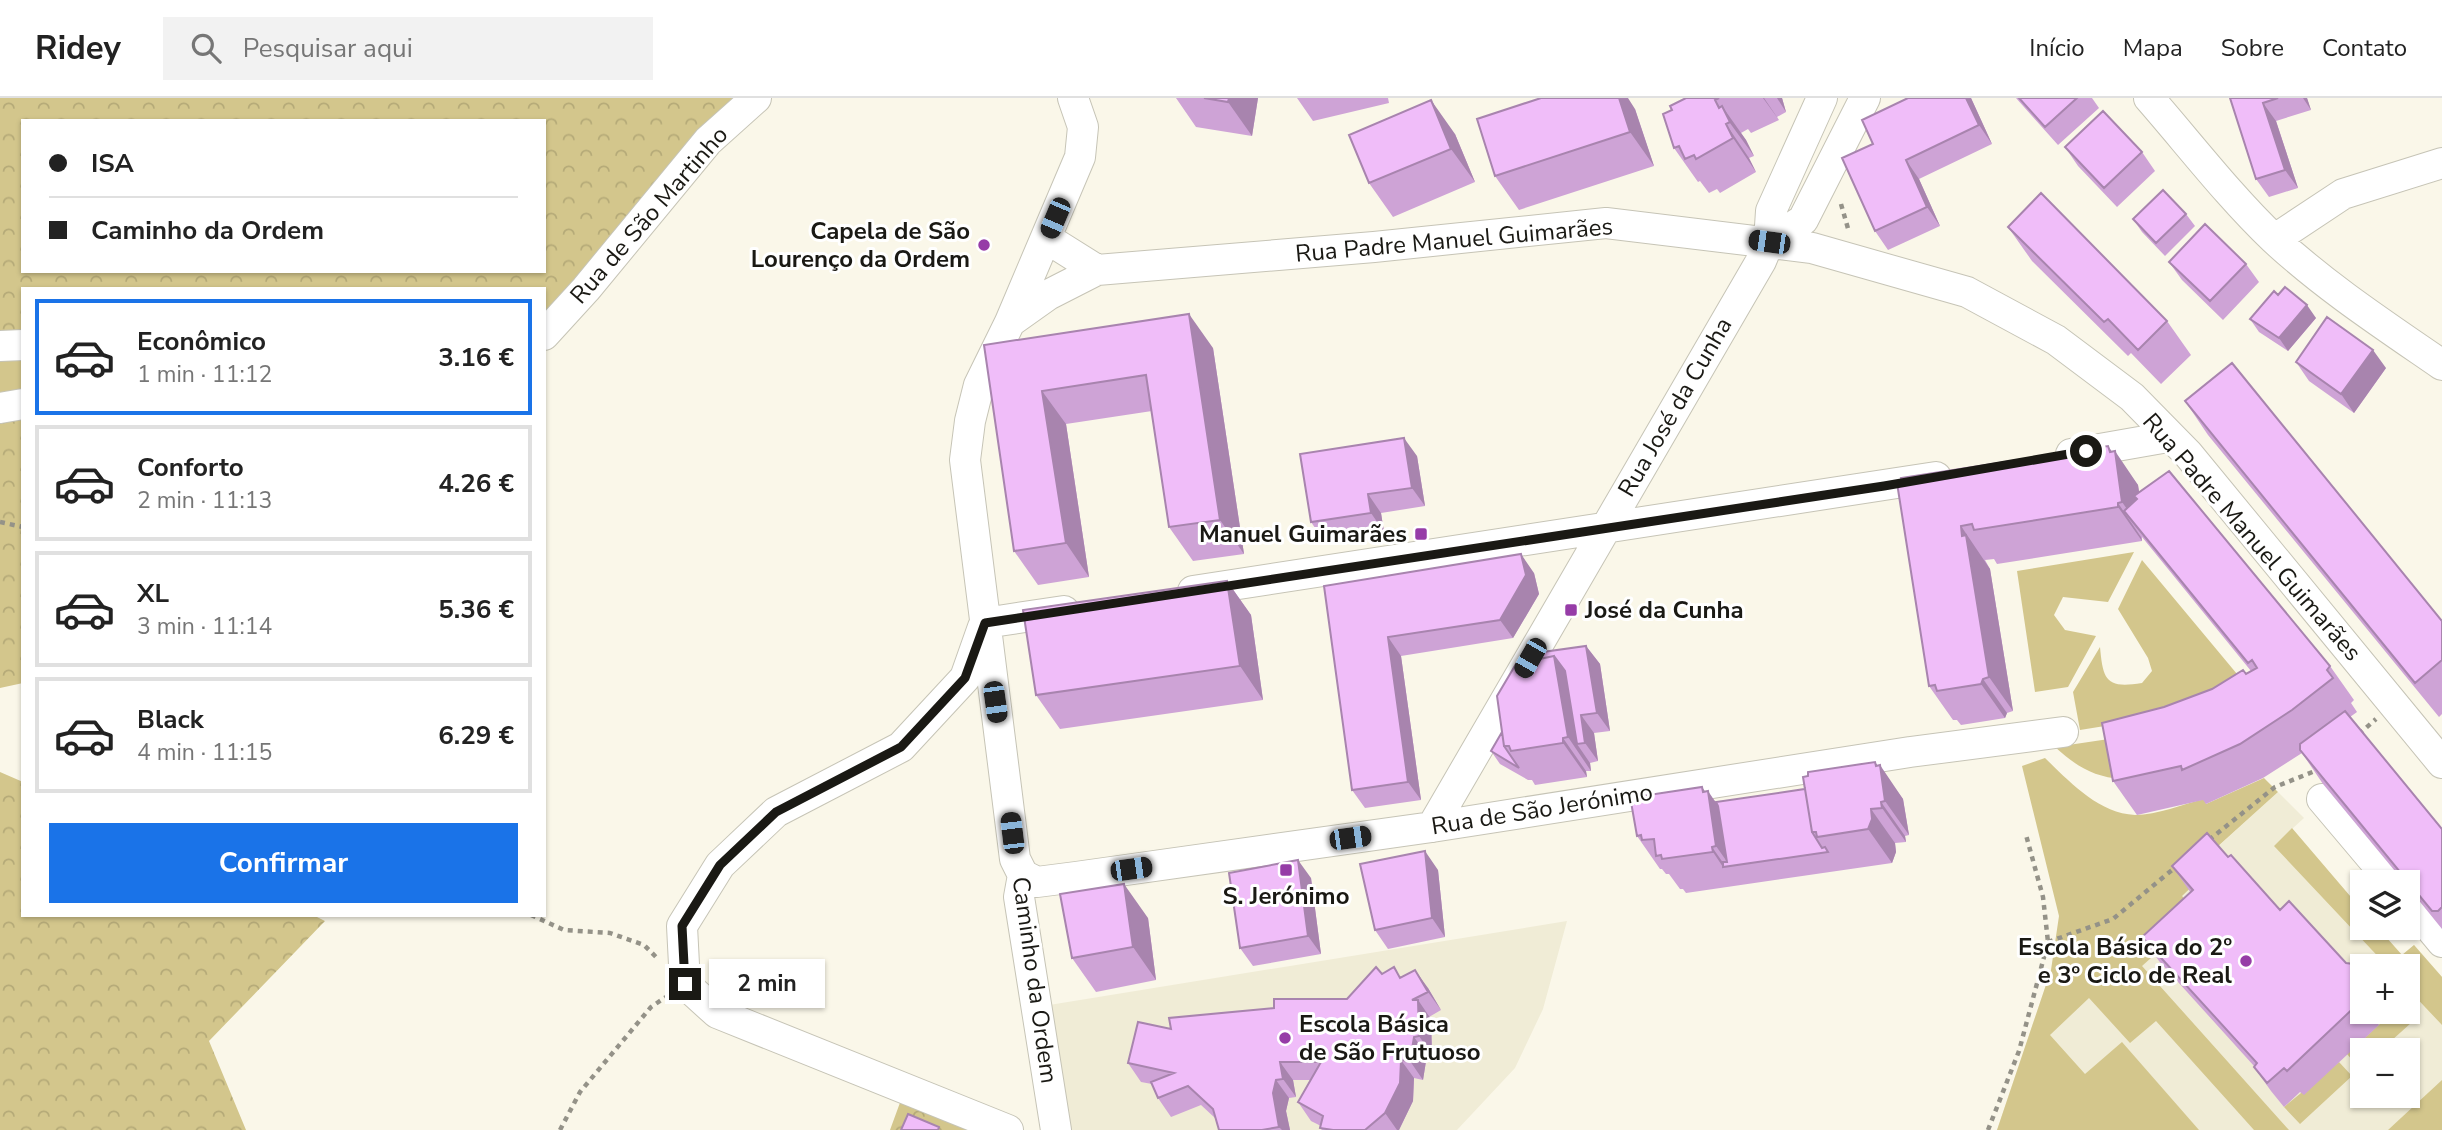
<!DOCTYPE html>
<html lang="pt">
<meta charset="utf-8">
<style>
:root{--surface:#fff;--page:#f2f2f2;--text:#222;--muted:#767676;--line:#e0e0e0;--accent:#1a73e8}
body{margin:0;font-family:"Nunito Sans",sans-serif;background:var(--page);color:var(--text);height:100vh;display:flex;flex-direction:column;font-size:26px;white-space:nowrap}
*{box-sizing:border-box;margin:0}
p{font-size:23px;color:var(--muted)}
.icon{flex:none;width:38px;height:38px;fill:none;stroke:currentColor;stroke-width:2;stroke-linecap:round;stroke-linejoin:round}
.map{position:relative;flex:1;overflow:hidden}
.panel{position:absolute;left:21px;top:189px;width:525px;height:630px;display:flex;flex-direction:column;background:var(--surface);border-radius:0px;box-shadow:0 2px 5px #0004}
.panel>*{flex:none}
.top-card{position:absolute;left:21px;top:21px;width:525px;height:154px;border-radius:0px;box-shadow:0 2px 5px #0004;display:grid;align-content:center;height:154px;padding:0 28px;background:var(--surface)}
.buttons{position:absolute;left:2350px;top:772px;display:grid;gap:14px}
.buttons a{display:grid;place-items:center;width:70px;height:70px;border-radius:0px;background:var(--surface);box-shadow:0 2px 5px #0004;font-size:35px}
.end{position:absolute;width:32px;height:32px;margin:-16px;border:9px solid #1a1914;background:#fff;box-shadow:0 0 0 4px #fff}
.from{border-radius:50%}
.bubble{position:absolute;height:49px;border-radius:0px;background:var(--surface);box-shadow:0 2px 5px #0004;font-size:23px;font-weight:700;line-height:49px;text-align:center}
.car{position:absolute;width:21px;height:42px;margin:-21px -10px;border-radius:9px;box-shadow:0 0 5px 2px #0007;background:linear-gradient(#222 24%,#8ab4d8 0 40%,#222 0 76%,#8ab4d8 0 86%,#222 0)}
.top-card b{display:flex;align-items:center;gap:24px;height:66px;font-size:26px}
.top-card b+b{border-top:2px solid var(--line)}
.top-card i{width:18px;height:18px;background:var(--text)}
ul{padding:12px 0 0;list-style:none}
li{display:flex;align-items:center;gap:21px;height:116px;margin:0 14px 10px;padding:0 14px;border:4px solid var(--line);border-radius:0px}
li div{flex:1}
li b{display:block;font-size:26px}
li em{font-style:normal;font-weight:700}
li.on{border-color:var(--accent)}
li>.icon{width:63px;height:63px;stroke-width:1.5}
.primary-button{display:flex;gap:14px;margin-top:auto;padding:14px 28px}
.primary-button a{flex:1;height:80px;border-radius:0px;background:var(--accent);color:#fff;font-size:28px;font-weight:700;line-height:80px;text-align:center}
header{display:flex;align-items:center;gap:42px;box-sizing:border-box;height:98px;padding:0 35px;background:var(--surface);border-bottom:2px solid var(--line)}
header strong{font-size:33px}
nav{display:flex;gap:38px;margin-inline-start:auto;font-size:24px}
.search{width:490px;height:63px;background:var(--page);display:flex;align-items:center;gap:18px;box-sizing:border-box;padding:0 24px;border-radius:0px;color:var(--muted);font-size:26px}
.map>svg:first-child{display:block}
</style>
<header>
<strong>Ridey</strong>
<div class="search"><svg class="icon" aria-label="search" viewBox="0 0 24 24"><circle cx="10" cy="10" r="6"/><path d="M15 15l6 6"/></svg>Pesquisar aqui</div>
<nav><a>Início</a><a>Mapa</a><a>Sobre</a><a>Contato</a></nav>
</header>
<div class="map">
<svg width="2442" height="1032" viewBox="0 0 2442 1032">
<defs>
<pattern id="forest-crowns" width="20" height="18" patternUnits="userSpaceOnUse" patternTransform="scale(1.75)"><rect width="20" height="18" fill="#d3c68c"/><path d="M2 6a3 3 0 1 1 6 0M12 15a3 3 0 1 1 6 0" fill="none" stroke="#b5aa78"/></pattern>
</defs>
<rect width="100%" height="100%" fill="#faf7e9"/>
<!-- built -->
<path fill="#f0ecd6" fill-rule="evenodd" d="M2278,694L2304,720L2292,731L2362,812V830H2378L2402,857L2414,847L2442,879V1032H1997L2051,872L2158,803ZM2362,868H2408V914H2362ZM2362,952H2408V998H2362Z
M1567,823L1543,911L1515,970L1457,1032H1056L1037,909Z"/>
<!-- green -->
<path fill="#d3c68c" d="M23,256V295L0,297V257Z
M2134,454L2108,504L2063,499L2054,517L2065,532L2096,538L2068,589L2035,594L2017,473Z
M2142,462L2237,576L2238,588L2173,617L2080,632L2073,594L2100,549C2103,582 2106,591 2142,585L2152,573L2148,560L2118,511Z
M2156,634L2117,653L2122,681C2093,679 2076,668 2055,649Z
M2045,660C2070,684 2098,715 2135,717C2157,717 2183,706 2205,701L2206,706L2264,680L2278,694L2216,750L2223,759L2182,798L2199,817L2142,868L2289,1032H2254L2156,923L2130,945L2089,900L2050,937L2085,976L2122,944L2199,1032H1997L2051,872L2059,818L2022,668Z
M2292,730L2362,812V830H2378L2402,857L2414,847L2442,879V927L2408,891V868H2387L2274,748Z
M2393,914H2401L2411,925L2381,952H2362L2360,971L2347,956Z
M2339,964L2352,978L2300,1026L2284,1009Z
M2442,982V1032H2388Z"/>
<!-- forest -->
<path fill="url(#forest-crowns)" fill-rule="evenodd" d="M0,0H756L544,237V191H23V247L0,248ZM23,23H544V173H23Z
M23,306V585L0,590V310Z
M0,674L23,684V817H313L325,823L209,943L246,1032H0Z
M905,991L1008,1032H890Z"/>
<g fill="none" stroke-linecap="round" stroke-linejoin="round">
<!-- minor casing -->
<g stroke="#c6c4b6" stroke-width="32">
<path id="minor" d="M2149,0C2190,47 2229,98 2274,141C2326,189 2384,227 2442,267
M1046,140L1097,172L1374,149L1606,125L1812,150L1967,194L2056,242L2132,299L2188,356L2442,665
M2275,141L2343,96L2442,65
M1769,144L1803,122L1865,0
M1010,224L1048,197L1097,172
M544,237L586,191L708,43L756,0
M0,248L23,247
M0,310L23,306
M2071,356L2168,339
M1193,493L1936,379
M985,525L1064,513
M983,529L965,580L901,649L776,714L720,767L682,828L685,886L717,915L1008,1032
M2322,701L2392,784
M1432,729L1761,163L1769,144L1771,113L1822,0
M1023,777L1037,784L1076,779L1432,729L1910,654L2063,634
M2408,803L2442,844
M1056,1032L1019,799L1023,777L1015,761L965,362L970,323L979,287L1010,224L1080,59L1083,29L1073,0"/>
</g>
<!-- path -->
<path stroke="#949288" stroke-width="4.5" stroke-dasharray="5 5" stroke-linecap="butt" d="M1841,106L1849,134
M0,424L23,429
M2359,636L2376,621
M2209,742L2275,689L2315,673
M531,817L564,832L610,835L644,847L659,862
M2048,844L2113,821L2178,767
M560,1032L580,994L651,909L666,899
M1988,1032L2019,953L2048,844L2043,799L2026,737"/>
<!-- minor -->
<use href="#minor" stroke="#fff" stroke-width="30"/>
</g>
<!-- wall -->
<path fill="#cea3d6" d="M1176,0H1258L1252,38L1196,29Z
M1297,0H1388L1389,5L1313,23Z
M1686,0H1782L1786,14L1777,19L1779,22L1751,35L1748,31L1741,35L1746,42L1754,58L1749,60L1756,74L1720,95L1717,91L1709,95L1700,83L1698,84L1674,50L1672,12Z
M1908,0H1971L1992,46L1919,81L1940,128L1888,152L1875,133L1873,46Z
M2016,0H2092L2099,10L2058,47Z
M2230,0H2307L2311,12L2276,23L2298,90L2269,99L2256,81Z
M1635,11L1654,68L1519,112L1495,78Z
M1455,36L1475,84L1393,119L1369,85Z
M2065,49L2142,54L2155,73L2117,109L2078,68Z
M2186,116L2195,128L2165,158L2142,134L2133,121Z
M2008,129L2167,223L2191,257L2161,286L2131,255L2128,258L2032,163Z
M2169,164L2246,166L2259,184L2223,222L2182,182Z
M2278,197L2316,220L2288,253L2259,234L2250,221Z
M984,247L1213,250L1244,456L1193,463L1169,429L1152,313L1066,326L1089,479L1038,487L1014,453Z
M2296,264L2386,270L2354,315L2309,283Z
M2185,303L2442,523V616L2439,619L2208,337Z
M2112,354L2138,387L2139,394L2330,568L2354,602L2351,605L2357,614L2350,619L2442,731V831L2408,789V784H2404L2323,686L2302,655L2263,680L2206,706L2203,702L2137,717L2113,683L2164,609L2212,591L2251,573L2142,439V443L1997,466L1994,461L1985,462L1990,471L2013,613L2007,615L2005,620L1961,627L1957,622H1953L1929,588L1897,385Z
M1417,358L1425,408L1381,415L1384,434L1324,443L1311,424Z
M1534,475L1539,496L1513,540L1401,558L1421,702L1365,710L1352,692L1324,488Z
M1227,483L1251,517L1263,602L1060,631L1036,597Z
M1586,548L1600,566L1610,633L1594,635L1598,663L1590,665L1591,673H1586L1587,679L1535,687L1532,682H1528L1500,666L1491,653L1502,634L1539,561Z
M1878,668L1903,701L1909,737L1905,738L1906,744L1895,745L1896,754L1892,765L1686,795L1683,791H1680L1669,776H1666L1662,771H1660L1637,738L1705,693L1716,704L1805,691Z
M2228,759L2280,812L2346,865L2362,870V914H2380L2374,919L2379,927L2304,997L2300,994L2284,1009L2271,993L2254,969V968L2159,863L2142,839L2191,795L2172,768Z
M1438,772L1445,839L1388,851L1375,832Z
M1311,780L1321,856L1253,868L1240,850Z
M1148,820L1156,882L1096,894L1072,860Z
M1382,876L1401,879L1428,890L1441,912L1429,919L1431,921L1432,957H1427L1423,982L1414,980L1413,1003L1399,1032H1322L1320,1030L1321,1028L1311,1023L1298,1004L1310,982H1293L1296,999L1289,1000L1286,1013L1290,1032H1219L1215,1020L1201,1007L1171,1019L1158,1000L1152,986L1141,984L1128,965L1171,931L1274,910L1347,901Z"/>
<!-- shaded-wall -->
<path fill="#a884ae" d="M1229,0H1258L1252,38L1228,4Z
M1619,0H1628L1635,11L1654,68L1630,34Z
M1763,0H1764L1779,22Z
M1777,0H1782L1786,14Z
M1966,0H1971L1992,46L1979,27Z
M2303,0H2307L2311,12Z
M1431,2L1455,36L1475,84L1451,51Z
M1715,2L1728,21L1722,8L1746,42L1754,58L1719,10Z
M2263,5L2276,23L2298,90L2285,72Z
M1726,26L1749,60L1756,74L1733,40Z
M1906,62L1919,81L1940,128L1927,109Z
M2307,207L2316,220L2288,253L2279,240Z
M1189,216L1213,250L1244,456L1220,422Z
M2373,252L2386,270L2354,315L2341,296Z
M1042,293L1066,326L1089,479L1066,445Z
M1404,340L1417,358L1425,408L1412,390Z
M2108,348L2115,358V353L2138,387L2146,438L2122,404Z
M1368,396L1381,415L1384,434L1371,415Z
M2118,405L2141,439L2142,443L2118,409Z
M1961,428L1990,471L2013,613L1989,579Z
M1521,456L1534,475L1539,496L1513,540L1500,522Z
M1227,483L1251,517L1263,602L1240,568Z
M1388,539L1401,558L1421,702L1408,684Z
M1586,548L1600,566L1610,633L1597,615Z
M1554,558L1578,592L1581,617L1594,635L1598,663L1585,645L1577,646L1590,665L1591,673L1568,639Z
M1983,581L2007,615L2005,620L1981,586Z
M1563,640L1586,673L1587,679L1563,645Z
M1875,664L1880,671V667L1903,701L1909,737L1885,703Z
M1702,689L1709,699L1708,693L1731,727L1730,768L1716,748Z
M1881,704L1905,738L1906,744L1882,710Z
M1871,711L1895,745L1896,754L1892,765L1868,731Z
M1712,749L1726,769H1723L1713,754Z
M1425,753L1438,772L1445,839L1432,820Z
M1298,762L1311,780L1321,856L1308,838Z
M1124,786L1148,820L1156,882L1133,849Z
M1415,872L1428,890L1441,912L1428,894Z
M1418,902L1431,921L1432,957L1419,938Z
M1414,939L1427,957L1423,982L1410,963Z
M1401,962L1414,980L1413,1003L1399,1032H1397L1385,1015Z
M1280,964L1293,982L1296,999L1283,981Z
M1276,982L1289,1000L1286,1013L1290,1032H1282L1279,1029L1273,995Z"/>
<!-- building -->
<path fill="#f0bdf9" stroke="#a884ae" stroke-width="2" d="M1204,0H1229L1228,4Z
M1541,0H1619L1630,34L1495,78L1477,21Z
M1686,0H1719L1715,2L1719,10L1722,8L1730,24L1726,26L1733,40L1696,61L1694,57L1685,61L1679,48L1674,50L1663,16L1672,12L1670,8Z
M1908,0H1966L1979,27L1906,62L1927,109L1875,133L1842,60L1873,46L1862,22Z
M2019,0H2077L2045,29Z
M2230,0H2278L2263,5L2285,72L2256,81Z
M1431,2L1451,51L1369,85L1349,37Z
M2103,13L2142,54L2104,90L2065,49Z
M2163,92L2186,116L2156,145L2133,121Z
M2041,95L2167,223L2138,252L2108,221L2104,224L2008,129Z
M2205,126L2246,166L2210,203L2169,164Z
M2285,189L2307,207L2279,240L2250,221L2274,193L2278,197Z
M1189,216L1220,422L1169,429L1146,277L1042,293L1066,445L1014,453L984,247Z
M2327,219L2373,252L2341,296L2296,264Z
M2232,265L2442,523V562L2415,585L2185,303Z
M1404,340L1412,390L1368,396L1371,415L1311,424L1300,356Z
M2108,348L2110,354L2115,353L2122,404L2118,405V409L1974,432L1972,426L1961,428L1962,438L1966,437L1989,579L1983,581L1981,586L1937,593L1935,587L1929,588L1897,385L1902,384L1901,380Z
M2169,373L2330,568L2327,572L2333,580L2292,612L2240,646L2182,672L2181,668L2113,683L2102,625L2164,609L2212,591L2243,572L2246,576L2257,570L2252,562L2248,565L2124,413L2137,401L2134,398Z
M1521,456L1526,477L1500,522L1388,539L1408,684L1352,692L1324,488Z
M1227,483L1240,568L1036,597L1023,512Z
M1586,548L1597,615L1581,617L1585,645L1577,646L1565,573L1554,558L1539,561L1543,554Z
M1554,558L1568,639L1563,640V645L1511,653L1509,648H1504L1497,598L1516,566Z
M2345,613L2442,731V809L2438,813H2432L2300,652V646Z
M1502,634L1504,648L1519,670L1491,653Z
M1875,664L1876,668L1880,667L1885,703L1881,704L1882,710L1871,711L1872,721L1868,731L1817,739L1816,734H1812L1803,679L1808,678V674Z
M1702,689L1703,694L1708,693L1716,748L1712,749L1713,754L1662,761L1661,757L1656,758L1654,741L1642,742L1641,737L1637,738L1631,704L1635,703V699Z
M1805,691L1812,734L1822,750L1825,749L1828,754L1723,769V764H1727L1718,708L1716,704Z
M2207,735L2228,759L2231,757L2280,812L2289,803L2346,865L2361,867L2362,870V890L2356,895L2362,902L2287,973L2284,970L2267,985L2254,969L2257,965L2142,839L2193,792L2172,768Z
M1425,753L1432,820L1375,832L1360,766Z
M1298,762L1308,838L1240,850L1229,775Z
M1124,786L1133,849L1072,860L1060,796Z
M1376,869L1382,876L1394,869L1400,880L1415,872L1428,894L1412,902H1418L1419,938L1414,939L1410,963L1401,962L1400,985L1385,1015L1365,1032H1333L1320,1030L1323,1018L1298,1004L1321,964H1280L1283,981L1276,982L1273,995L1279,1029L1262,1032H1219L1213,1011L1188,988L1158,1000L1151,984L1174,975L1128,965L1138,924L1171,931L1169,920L1274,910V901H1347Z
M908,1016L939,1029L938,1032H901Z"/>
<g fill="none" stroke-linecap="round" stroke-linejoin="round">
<!-- route -->
<path stroke="#1a1914" stroke-width="9" d="M685,886L682,828L720,767L776,714L901,649L965,580L985,525L1884,388L2086,353"/>
</g>
<!-- markers -->
<g fill="#963ca7" stroke="#fff" stroke-width="2.5">
<circle cx="984" cy="147" r="7"/>
<rect x="1414" y="429" width="14" height="14" rx="3.5"/>
<rect x="1564" y="505" width="14" height="14" rx="3.5"/>
<rect x="1279" y="765" width="14" height="14" rx="3.5"/>
<circle cx="2246" cy="863" r="7"/>
<circle cx="1285" cy="940" r="7"/>
</g>
<g text-anchor="middle" dominant-baseline="central" stroke-width="6" stroke-linejoin="round" paint-order="stroke">
<!-- street labels -->
<g font-size="24" fill="#1a1914" stroke="#fff">
<text transform="translate(649 117) rotate(-49)">Rua de São Martinho</text>
<text transform="translate(1454 142) rotate(-5)">Rua Padre Manuel Guimarães</text>
<text transform="translate(1675 309) rotate(-60)">Rua José da Cunha</text>
<text transform="translate(2252 439) rotate(49)">Rua Padre Manuel Guimarães</text>
<text transform="translate(1542 711) rotate(-9)">Rua de São Jerónimo</text>
<text transform="translate(1035 882) rotate(82)">Caminho da Ordem</text>
</g>
<!-- poi labels -->
<g font-size="24" font-weight="bold" fill="#1a1914" stroke="#fff" text-anchor="end">
<text x="970" y="133">Capela de São<tspan x="970" dy="28">Lourenço da Ordem</tspan></text>
<text x="1407" y="436">Manuel Guimarães</text>
<text x="1585" y="512" text-anchor="start">José da Cunha</text>
<text x="1286" y="798" text-anchor="middle">S. Jerónimo</text>
<text x="2232" y="849">Escola Básica do 2º<tspan x="2232" dy="28">e 3º Ciclo de Real</tspan></text>
<text x="1299" y="926" text-anchor="start">Escola Básica<tspan x="1299" dy="28">de São Frutuoso</tspan></text>
</g>
</g>
</svg>
<div class="buttons">
<a><svg class="icon" aria-label="layers" viewBox="0 0 24 24"><path d="M12 4l9 5-9 5-9-5zM3 14l9 5 9-5"/></svg></a>
<a>+</a>
<a>−</a>
</div>
<i class="end from" style="left:2086px;top:353px"></i>
<i class="end" style="left:685px;top:886px"></i>
<div class="bubble" style="left:709px;top:861px;width:116px">2 min</div>
<i class="car" style="left:1055px;top:120px;rotate:203deg"></i>
<i class="car" style="left:1769px;top:144px;rotate:278deg"></i>
<i class="car" style="left:1530px;top:560px;rotate:210deg"></i>
<i class="car" style="left:995px;top:604px;rotate:172deg"></i>
<i class="car" style="left:1012px;top:735px;rotate:353deg"></i>
<i class="car" style="left:1350px;top:740px;rotate:82deg"></i>
<i class="car" style="left:1131px;top:771px;rotate:82deg"></i>
<div class="top-card">
<b><i class="from"></i>ISA</b>
<b><i></i>Caminho da Ordem</b>
</div>
<section class="panel">
<ul>
<li class="on"><svg class="icon" aria-label="car" viewBox="0 0 24 24"><path d="M5 17H2v-5l4-1 3-4h7l3 4 3 1v5h-3M9 17h6M6 11h13"/><circle cx="7" cy="17" r="2"/><circle cx="17" cy="17" r="2"/></svg><div><b>Econômico</b><p>1 min · 11:12</p></div><em>3.16 €</em></li>
<li><svg class="icon" aria-label="car" viewBox="0 0 24 24"><path d="M5 17H2v-5l4-1 3-4h7l3 4 3 1v5h-3M9 17h6M6 11h13"/><circle cx="7" cy="17" r="2"/><circle cx="17" cy="17" r="2"/></svg><div><b>Conforto</b><p>2 min · 11:13</p></div><em>4.26 €</em></li>
<li><svg class="icon" aria-label="car" viewBox="0 0 24 24"><path d="M5 17H2v-5l4-1 3-4h7l3 4 3 1v5h-3M9 17h6M6 11h13"/><circle cx="7" cy="17" r="2"/><circle cx="17" cy="17" r="2"/></svg><div><b>XL</b><p>3 min · 11:14</p></div><em>5.36 €</em></li>
<li><svg class="icon" aria-label="car" viewBox="0 0 24 24"><path d="M5 17H2v-5l4-1 3-4h7l3 4 3 1v5h-3M9 17h6M6 11h13"/><circle cx="7" cy="17" r="2"/><circle cx="17" cy="17" r="2"/></svg><div><b>Black</b><p>4 min · 11:15</p></div><em>6.29 €</em></li>
</ul>
<div class="primary-button"><a>Confirmar</a></div>
</section>
</div>
